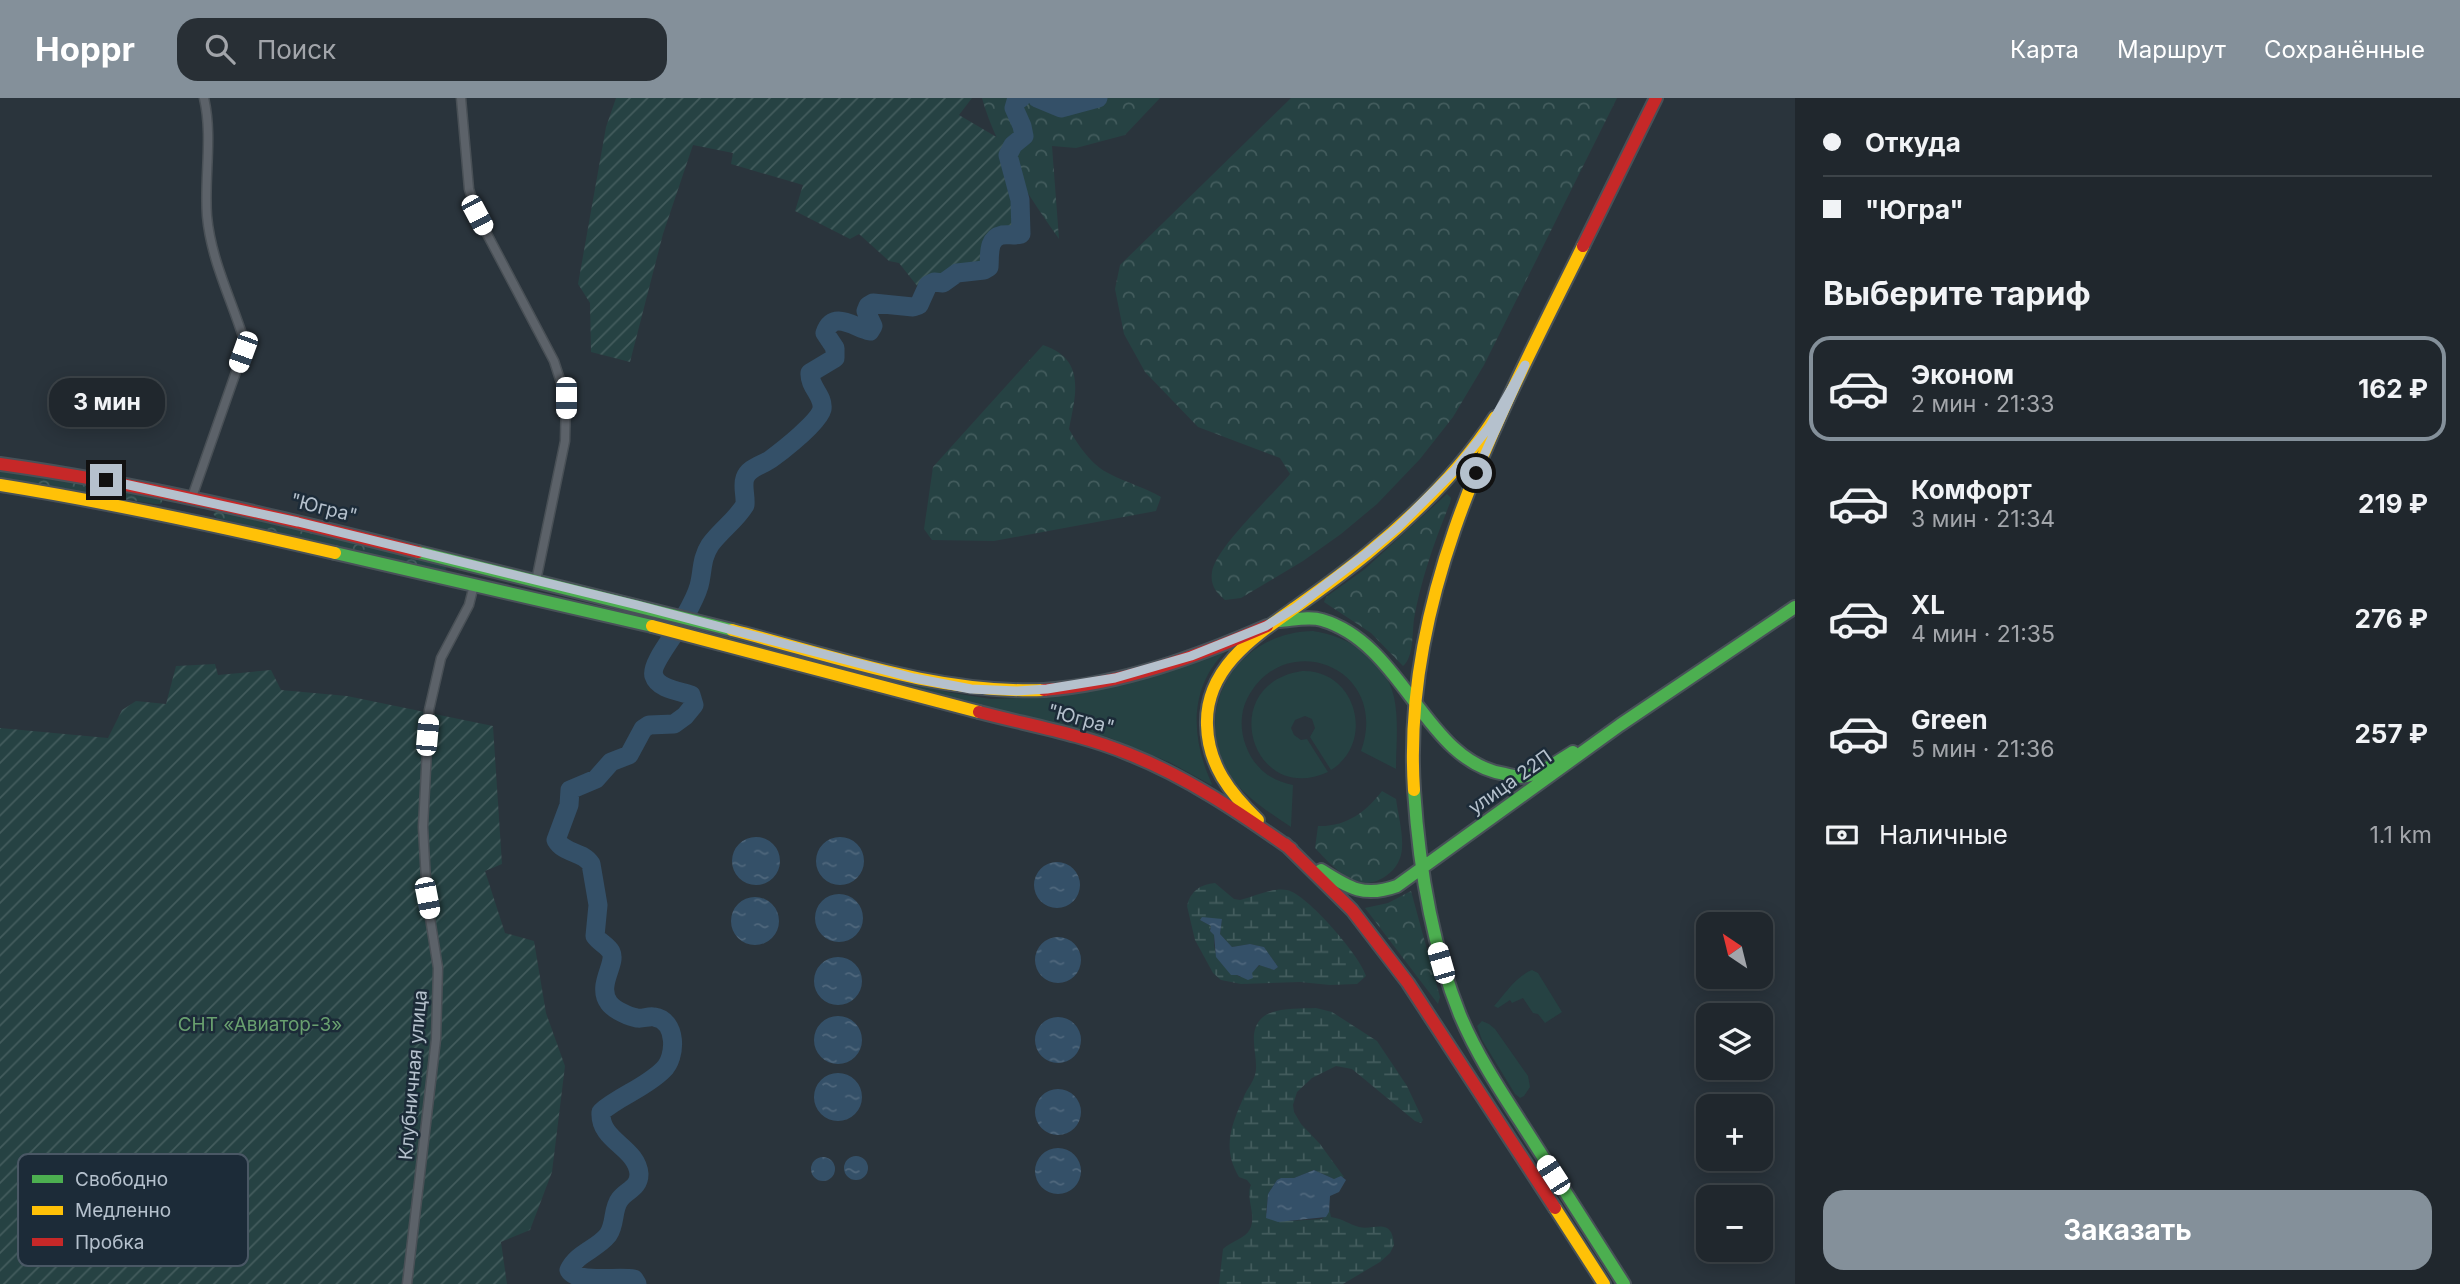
<!DOCTYPE html>
<html lang="ru">
<meta charset="utf-8">
<style>
:root{--surface:#20272d;--page:#282f35;--text:#f1f3f6;--muted:#a2a5aa;--line:#3d4449;--accent:#84909a}
body{margin:0;font-family:Inter,sans-serif;background:var(--page);color:var(--text);height:100vh;display:flex;flex-direction:column;font-size:26px;white-space:nowrap}
*{box-sizing:border-box;margin:0}
p{font-size:23px;color:var(--muted)}
.icon{flex:none;width:38px;height:38px;fill:none;stroke:currentColor;stroke-width:2;stroke-linecap:round;stroke-linejoin:round}
.map{position:relative;flex:1;overflow:hidden}
.sheet{display:flex;flex-direction:column;background:var(--surface);width:665px}
.sheet>*{flex:none}
.guide{display:grid;align-content:center;height:154px;padding:0 28px;background:var(--surface)}
.needle{width:46px;rotate:325deg}
.tools{position:absolute;left:1696px;top:814px;display:grid;gap:14px}
.tools a{display:grid;place-items:center;width:77px;height:77px;border-radius:14px;background:var(--surface);box-shadow:0 4px 18px #0003,0 0 0 2px var(--line);font-size:35px}
.end{position:absolute;width:32px;height:32px;margin:-16px;border:9px solid #b5c1cd;background:#111;box-shadow:0 0 0 4px #111}
.from{border-radius:50%}
.bubble{position:absolute;height:49px;border-radius:21px;background:var(--surface);box-shadow:0 4px 18px #0003,0 0 0 2px var(--line);font-size:23px;font-weight:700;line-height:49px;text-align:center}
.car{position:absolute;width:21px;height:42px;margin:-21px -10px;border-radius:9px;box-shadow:0 0 5px 2px #0007;background:linear-gradient(#fff 24%,#345 0 40%,#fff 0 76%,#345 0 86%,#fff 0)}
.guide b{display:flex;align-items:center;gap:24px;height:66px;font-size:26px}
.guide b+b{border-top:2px solid var(--line)}
.guide i{width:18px;height:18px;background:var(--text)}
ul{padding:0;list-style:none}
li{display:flex;align-items:center;gap:21px;height:105px;margin:0 14px 10px;padding:0 14px;border:4px solid transparent;border-radius:21px}
li div{flex:1}
li b{display:block;font-size:26px}
li em{font-style:normal;font-weight:700}
li.current{border-color:var(--accent)}
li>.icon{width:63px;height:63px;stroke-width:1.5}
h2{padding:0 28px;font-size:32px;line-height:84px}
.pay{display:flex;align-items:center;gap:18px;height:77px;padding:0 28px;font-size:26px}
.pay p{margin-inline-start:auto}
.cta{display:flex;gap:14px;margin-top:auto;padding:14px 28px}
.cta a{flex:1;height:80px;border-radius:21px;background:var(--accent);color:#fff;font-size:28px;font-weight:700;line-height:80px;text-align:center}
header{display:flex;align-items:center;gap:42px;box-sizing:border-box;height:98px;padding:0 35px;background:var(--accent);color:#fff}
header strong{font-size:33px}
nav{display:flex;gap:38px;margin-inline-start:auto;font-size:24px}
.search{width:490px;height:63px;background:var(--page);display:flex;align-items:center;gap:18px;box-sizing:border-box;padding:0 24px;border-radius:21px;color:var(--muted);font-size:26px}
main{display:flex;flex:1;min-height:0}
.map>svg:first-child{display:block}
</style>
<header>
<strong>Hoppr</strong>
<div class="search"><svg class="icon" aria-label="search" viewBox="0 0 24 24"><circle cx="10" cy="10" r="6"/><path d="M15 15l6 6"/></svg>Поиск</div>
<nav><a>Карта</a><a>Маршрут</a><a>Сохранённые</a></nav>
</header>
<main>
<div class="map">
<svg width="1795" height="1186" viewBox="0 0 1795 1186">
<defs>
<pattern id="forest-crowns" width="20" height="18" patternUnits="userSpaceOnUse" patternTransform="scale(1.75)"><rect width="20" height="18" fill="#264243"/><path d="M2 6a3 3 0 1 1 6 0M12 15a3 3 0 1 1 6 0" fill="none" stroke="#435c5d"/></pattern>
<pattern id="wetland-marsh" width="20" height="14" patternUnits="userSpaceOnUse" patternTransform="scale(1.75)"><rect width="20" height="14" fill="#264243"/><path d="M1 5h8M5 5V1M11 12h8M15 12V8" fill="none" stroke="#435c5d"/></pattern>
<pattern id="garden-furrows" width="10" height="10" patternUnits="userSpaceOnUse" patternTransform="scale(1.75)"><rect width="10" height="10" fill="#264243"/><path d="M-1 1l2-2M0 10L10 0M9 11l2-2" fill="none" stroke="#435c5d"/></pattern>
<pattern id="water-ripples" width="26" height="14" patternUnits="userSpaceOnUse" patternTransform="scale(1.75)"><rect width="26" height="14" fill="#345068"/><path d="M2 4q2-2 4 0t4 0M15 11q2-2 4 0t4 0" fill="none" stroke="#4f677c"/></pattern>
</defs>
<rect width="100%" height="100%" fill="#2a343c"/>
<!-- grass -->
<path fill="#264243" d="M1313,533C1349,538 1386,562 1394,599C1399,622 1396,648 1396,671L1361,653C1391,569 1284,528 1247,601C1240,615 1240,633 1246,648C1254,670 1271,683 1293,687L1291,729C1269,714 1244,699 1230,677C1189,610 1238,534 1313,533Z
M717,535L947,594L991,601L1019,600L1226,553C1188,590 1191,641 1212,686L1211,687L1171,665L1110,640L716,539Z
M1302,573C1356,571 1376,644 1331,672L1310,639L1315,630L1312,621L1305,618L1295,622L1291,630L1294,637L1301,642L1307,641L1328,674C1251,709 1215,586 1302,573Z
M1532,872L1538,875L1562,914L1545,925L1538,916L1533,915L1523,900L1512,905L1510,902L1498,910L1494,908C1505,896 1516,878 1532,872Z
M1482,923L1489,926L1495,931L1528,978L1530,989L1524,998L1520,1000L1515,996L1482,942L1477,928Z"/>
<!-- forest -->
<path fill="url(#forest-crowns)" d="M982,0H1160L1125,37L1076,50L1052,48L1059,141C1029,98 996,51 982,0Z
M1291,0H1617L1484,267L1453,319L1420,361L1377,406L1341,436L1303,463L1241,500L1225,502C1216,495 1210,487 1212,474C1216,449 1273,397 1290,376L1280,360L1198,329L1145,274L1124,236L1115,191L1120,167Z
M1043,247C1086,261 1076,296 1069,331C1078,347 1092,368 1110,376C1127,385 1144,389 1161,399L1156,413L994,443L932,442L924,431L933,369Z
M0,372L161,399L163,401L161,406H155L0,380Z
M1447,396L1451,400L1450,405C1435,442 1421,481 1414,521C1412,535 1414,559 1403,568L1371,535L1324,504L1326,499L1365,471Z
M219,411L447,468L445,473L217,420L213,416Z
M1382,693L1396,701C1398,716 1403,734 1402,749C1402,760 1396,771 1387,777C1359,799 1333,769 1315,750L1318,728C1346,729 1366,714 1382,693Z
M1411,793L1440,899L1438,906L1365,810L1388,805Z"/>
<!-- wetland -->
<path fill="url(#wetland-marsh)" fill-rule="evenodd" d="M1215,785L1234,801L1240,802C1253,799 1273,789 1287,792C1307,796 1361,859 1366,878L1357,886L1330,887L1300,884L1241,886L1221,882L1213,875L1195,842L1187,808C1190,793 1201,786 1215,785ZM1222,821L1220,836L1232,849L1250,846L1264,849L1278,869L1274,872L1260,867L1251,875L1240,879C1221,868 1213,861 1214,837L1210,833L1211,828L1200,822Z
M1316,910L1332,914L1377,943L1407,988L1423,1022L1421,1025L1415,1023L1352,971L1336,968L1312,980L1297,994L1293,1007L1294,1014L1301,1026L1320,1046L1344,1079L1334,1081L1314,1072L1294,1080H1281L1277,1082L1268,1096L1266,1115L1289,1123L1322,1121L1329,1114V1110L1331,1119C1344,1121 1348,1126 1359,1129C1374,1133 1392,1118 1394,1147L1390,1155L1380,1164L1343,1186H1219L1223,1151C1230,1144 1246,1140 1250,1131C1257,1117 1245,1100 1251,1087L1247,1082L1239,1079C1221,1049 1232,1026 1245,996C1248,990 1253,984 1255,977C1260,960 1245,934 1263,919C1275,909 1301,911 1316,910Z"/>
<!-- garden -->
<path fill="url(#garden-furrows)" d="M616,0H972L959,17L1005,44V68L1016,130C991,137 988,137 983,164L960,167L943,178L938,176L918,189L899,165L889,163L859,136L850,141L795,113L803,87L731,66L733,55L693,47L663,136L630,264L591,254L590,205L578,186L606,29Z
M215,566L218,577L271,572L281,592L347,598L493,628L502,766L485,773L505,835L534,843L546,915L565,968L552,1074L530,1132L501,1144L507,1186H0V630L108,640L122,612L136,603L166,606L176,568Z"/>
<!-- water -->
<path fill="url(#water-ripples)" d="M732 763a24 24 0 1 1 48 0a24 24 0 1 1-48 0Z
M816 763a24 24 0 1 1 48 0a24 24 0 1 1-48 0Z
M1034 787a23 23 0 1 1 46 0a23 23 0 1 1-46 0Z
M815 820a24 24 0 1 1 48 0a24 24 0 1 1-48 0Z
M731 823a24 24 0 1 1 48 0a24 24 0 1 1-48 0Z
M1202,819L1222,821L1220,836L1232,849L1250,846L1264,849L1278,869L1274,872L1259,867L1252,875L1253,880L1248,882L1237,877H1231L1216,859L1214,837L1210,833L1211,828L1200,822Z
M1035 862a23 23 0 1 1 46 0a23 23 0 1 1-46 0Z
M814 883a24 24 0 1 1 48 0a24 24 0 1 1-48 0Z
M814 942a24 24 0 1 1 48 0a24 24 0 1 1-48 0Z
M1035 942a23 23 0 1 1 46 0a23 23 0 1 1-46 0Z
M814 999a24 24 0 1 1 48 0a24 24 0 1 1-48 0Z
M1035 1014a23 23 0 1 1 46 0a23 23 0 1 1-46 0Z
M1035 1073a23 23 0 1 1 46 0a23 23 0 1 1-46 0Z
M844 1070a12 12 0 1 1 24 0a12 12 0 1 1-24 0Z
M811 1071a12 12 0 1 1 24 0a12 12 0 1 1-24 0Z
M1314,1072L1334,1081L1341,1078L1346,1082L1339,1094L1330,1098L1329,1114L1326,1119L1278,1124L1266,1120L1268,1096L1277,1082L1281,1080H1294Z"/>
<g fill="none" stroke-linecap="round" stroke-linejoin="round">
<!-- river -->
<path stroke="#345068" stroke-width="19" d="M1037,0L1061,10L1098,0
M637,1186L634,1181C616,1178 577,1186 569,1172C577,1155 597,1151 608,1137C616,1126 612,1111 620,1101C627,1092 639,1090 639,1076C637,1049 599,1043 601,1014C619,998 645,990 663,972C677,959 677,922 654,919C648,918 643,921 637,920C630,919 614,912 609,905C596,887 617,866 611,854C608,848 599,844 595,838L598,807L591,766C583,753 564,756 556,742L569,707L570,692L596,681L611,664L629,657L643,631L649,627L674,626L685,618L694,607L691,597C679,593 658,591 654,578C650,567 674,538 680,527C687,514 695,502 699,488C703,473 701,461 710,447C720,433 736,422 745,407C746,398 742,388 745,380C749,369 763,367 771,361C783,352 819,324 822,311C824,298 809,289 810,275L835,260V250L825,235C833,211 855,230 870,233L873,228L866,213L868,208L873,205L913,209L919,207L928,187L934,184L943,185L957,175L984,172L989,169C990,158 987,140 1002,137C1009,136 1014,138 1021,136L1020,102L1008,57L1013,47L1024,38L1022,28L1014,10L1016,3L1021,0"/>
<!-- street casing -->
<g stroke="#495056" stroke-width="11">
<path id="street" d="M461,0L469,91L477,117L554,263L566,300L565,343L536,483
M192,399L243,254L244,242C231,200 211,162 207,118C204,79 213,39 204,0
M407,1186L436,941L438,870L427,801L423,729L429,612L441,560L469,507L474,487"/>
</g>
<!-- fast casing -->
<g stroke="#485158" stroke-width="16">
<path id="fast" d="M418,454L732,532
M335,455L652,528
M1280,523C1293,522 1310,518 1322,522C1404,546 1425,664 1505,676C1512,678 1519,680 1526,678C1543,675 1558,663 1573,654
M1414,692C1419,769 1431,845 1460,917C1478,960 1504,998 1529,1037C1561,1087 1592,1136 1624,1186
M1321,772C1349,790 1364,800 1397,788L1620,627L1795,509"/>
</g>
<!-- slow casing -->
<g stroke="#485158" stroke-width="16">
<path id="slow" d="M0,387C113,405 223,429 335,455
M652,528L979,614
M732,532C834,558 937,596 1044,592
M1414,692C1401,496 1499,318 1583,148
M1258,722C1230,695 1208,667 1207,627C1205,570 1255,538 1296,509C1320,492 1345,474 1368,455C1417,415 1461,372 1495,319
M1555,1110L1604,1186"/>
</g>
<!-- jam casing -->
<g stroke="#485158" stroke-width="16">
<path id="jam" d="M1583,148L1656,0
M0,366C142,386 280,419 418,454
M1044,592C1122,586 1196,559 1267,528
M979,614C1028,627 1081,636 1129,656C1187,679 1240,715 1291,751
M1285,746L1352,812L1408,885L1555,1110"/>
</g>
<!-- street -->
<use href="#street" stroke="#5c6269" stroke-width="8"/>
<!-- fast -->
<use href="#fast" stroke="#4caf50" stroke-width="12"/>
<!-- slow -->
<use href="#slow" stroke="#ffc107" stroke-width="12"/>
<!-- jam -->
<use href="#jam" stroke="#c62828" stroke-width="12"/>
</g>
<g fill="none" stroke-linecap="round" stroke-linejoin="round">
<!-- route -->
<path stroke="#b5c1cd" stroke-width="9" d="M106,382L298,424L637,507L914,580L971,591L1017,593L1047,591L1115,580L1191,558L1266,528L1295,510L1367,455L1398,429L1454,373L1490,328L1525,267L1476,375"/>
</g>
<g text-anchor="middle" dominant-baseline="central" stroke-width="5" stroke-linejoin="round" paint-order="stroke">
<!-- street labels -->
<g font-size="19" fill="#b5c1cd" stroke="#1c2b38">
<text transform="translate(324 410) rotate(14)">"Югра"</text>
<text transform="translate(1081 621) rotate(15)">"Югра"</text>
<text transform="translate(1510 684) rotate(-35)">улица 22П</text>
<text transform="translate(413 977) rotate(-85)">Клубничная улица</text>
</g>
<!-- park labels -->
<g font-size="19" fill="#69a06f" stroke="#1c2b38">
<text x="260" y="926">СНТ «Авиатор-3»</text>
</g>
</g>
<!-- legend -->
<rect x="18" y="1056" width="230" height="112" rx="10" fill="#1c2b38" stroke="#4a5865" stroke-width="2"/>
<rect x="32" y="1077" width="31" height="8" fill="#4caf50"/>
<rect x="32" y="1108" width="31" height="9" fill="#ffc107"/>
<rect x="32" y="1140" width="31" height="8" fill="#c62828"/>
<g font-size="19" fill="#b5c1cd">
<text x="75" y="1088">Свободно</text>
<text x="75" y="1119">Медленно</text>
<text x="75" y="1151">Пробка</text>
</g>
</svg>
<div class="tools">
<a><svg class="needle" viewBox="-14 -14 28 28"><path d="M0-13l5 13h-10z" fill="#e53935"/><path d="M0 13l5-13h-10z" fill="#a2a5aa"/></svg></a>
<a><svg class="icon" aria-label="layers" viewBox="0 0 24 24"><path d="M12 4l9 5-9 5-9-5zM3 14l9 5 9-5"/></svg></a>
<a>+</a>
<a>−</a>
</div>
<i class="end from" style="left:1476px;top:375px"></i>
<i class="end" style="left:106px;top:382px"></i>
<div class="bubble" style="left:49px;top:280px;width:116px">3 мин</div>
<i class="car" style="left:477px;top:117px;rotate:152deg"></i>
<i class="car" style="left:243px;top:254px;rotate:200deg"></i>
<i class="car" style="left:566px;top:300px;rotate:180deg"></i>
<i class="car" style="left:427px;top:637px;rotate:5deg"></i>
<i class="car" style="left:427px;top:800px;rotate:169deg"></i>
<i class="car" style="left:1441px;top:865px;rotate:344deg"></i>
<i class="car" style="left:1553px;top:1077px;rotate:327deg"></i>
</div>
<section class="sheet">
<div class="guide">
<b><i class="from"></i>Откуда</b>
<b><i></i>&quot;Югра&quot;</b>
</div>
<h2>Выберите тариф</h2>
<ul>
<li class="current"><svg class="icon" aria-label="car" viewBox="0 0 24 24"><path d="M5 17H2v-5l4-1 3-4h7l3 4 3 1v5h-3M9 17h6M6 11h13"/><circle cx="7" cy="17" r="2"/><circle cx="17" cy="17" r="2"/></svg><div><b>Эконом</b><p>2 мин · 21:33</p></div><em>162 ₽</em></li>
<li><svg class="icon" aria-label="car" viewBox="0 0 24 24"><path d="M5 17H2v-5l4-1 3-4h7l3 4 3 1v5h-3M9 17h6M6 11h13"/><circle cx="7" cy="17" r="2"/><circle cx="17" cy="17" r="2"/></svg><div><b>Комфорт</b><p>3 мин · 21:34</p></div><em>219 ₽</em></li>
<li><svg class="icon" aria-label="car" viewBox="0 0 24 24"><path d="M5 17H2v-5l4-1 3-4h7l3 4 3 1v5h-3M9 17h6M6 11h13"/><circle cx="7" cy="17" r="2"/><circle cx="17" cy="17" r="2"/></svg><div><b>XL</b><p>4 мин · 21:35</p></div><em>276 ₽</em></li>
<li><svg class="icon" aria-label="car" viewBox="0 0 24 24"><path d="M5 17H2v-5l4-1 3-4h7l3 4 3 1v5h-3M9 17h6M6 11h13"/><circle cx="7" cy="17" r="2"/><circle cx="17" cy="17" r="2"/></svg><div><b>Green</b><p>5 мин · 21:36</p></div><em>257 ₽</em></li>
</ul>
<div class="pay"><svg class="icon" aria-label="cash" viewBox="0 0 24 24"><path d="M3 7h18v10H3z"/><circle cx="12" cy="12" r="2"/></svg>Наличные<p>1.1 km</p></div>
<div class="cta"><a>Заказать</a></div>
</section>
</main>
